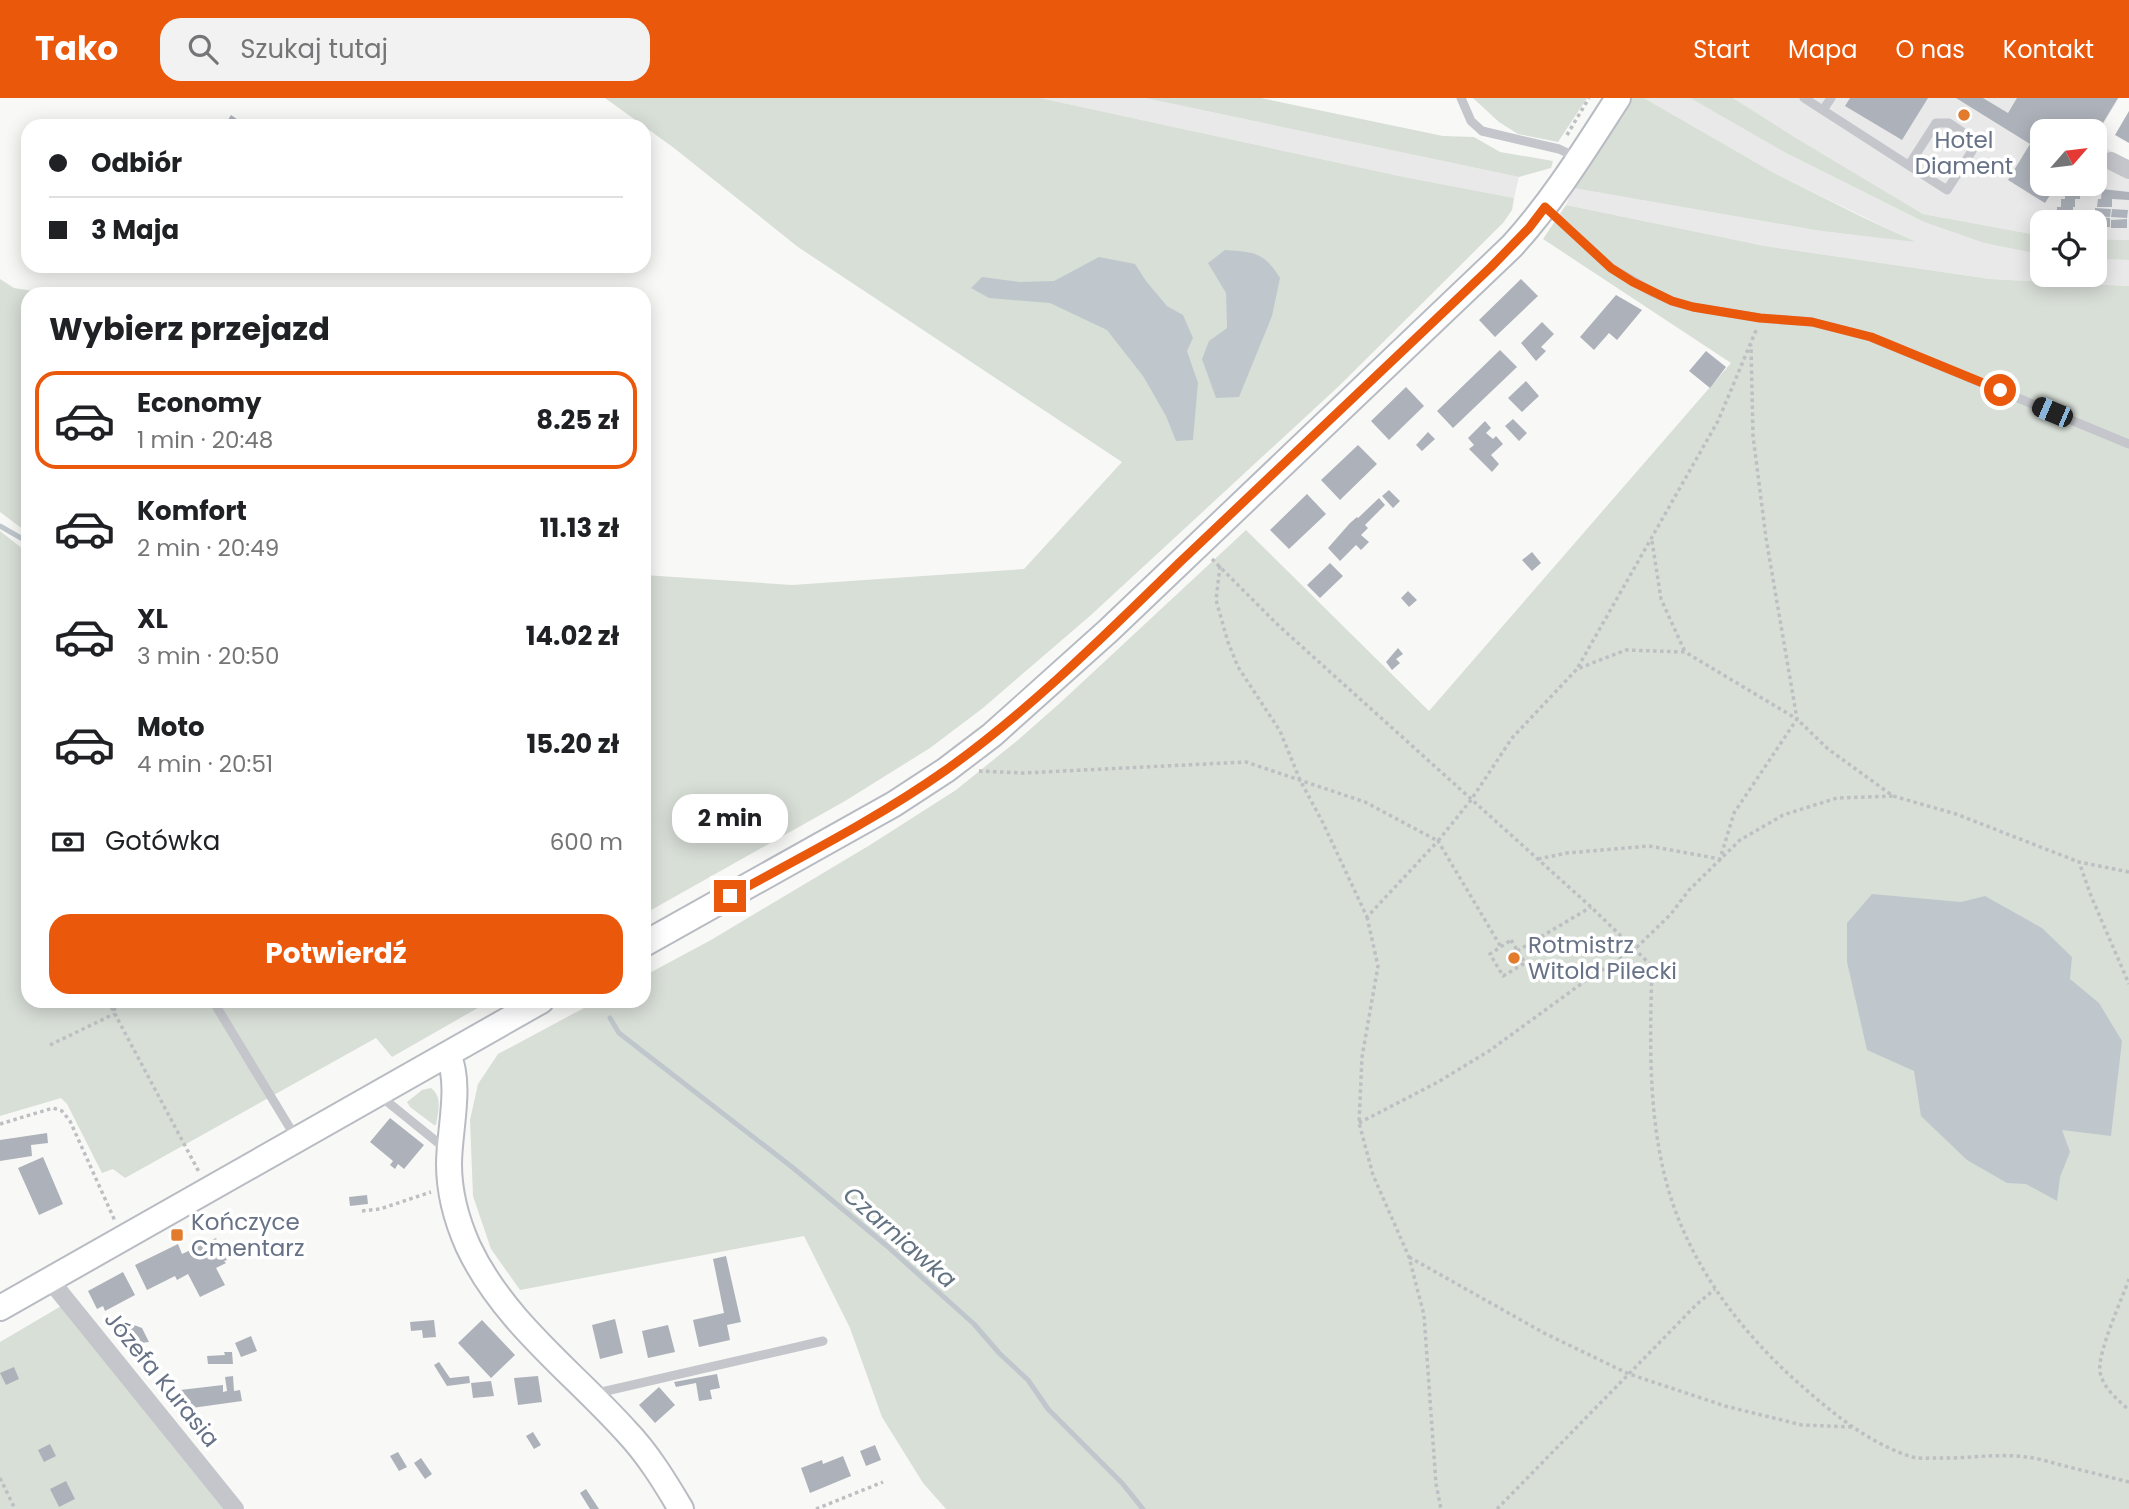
<!DOCTYPE html>
<html lang="pl">
<meta charset="utf-8">
<style>
:root{--surface:#fff;--page:#f2f2f2;--text:#202124;--muted:#757577;--line:#e0e0e0;--accent:#ea580c}
body{margin:0;font-family:Poppins,sans-serif;background:var(--page);color:var(--text);height:100vh;display:flex;flex-direction:column;font-size:26px;white-space:nowrap}
*{box-sizing:border-box;margin:0}
p{font-size:23px;color:var(--muted)}
.icon{flex:none;width:38px;height:38px;fill:none;stroke:currentColor;stroke-width:2;stroke-linecap:round;stroke-linejoin:round}
.map{position:relative;flex:1;overflow:hidden}
.details{position:absolute;left:21px;top:189px;width:630px;height:721px;display:flex;flex-direction:column;background:var(--surface);border-radius:21px;box-shadow:0 4px 18px #0003}
.details>*{flex:none}
.hud{position:absolute;left:21px;top:21px;width:630px;height:154px;border-radius:21px;box-shadow:0 4px 18px #0003;display:grid;align-content:center;height:154px;padding:0 28px;background:var(--surface)}
.needle{width:46px;rotate:62deg}
.fabs{position:absolute;left:2030px;top:21px;display:grid;gap:14px}
.fabs a{display:grid;place-items:center;width:77px;height:77px;border-radius:14px;background:var(--surface);box-shadow:0 4px 18px #0003;font-size:35px}
.end{position:absolute;width:32px;height:32px;margin:-16px;border:9px solid #ea580c;background:#fff;box-shadow:0 0 0 4px #fff}
.from{border-radius:50%}
.bubble{position:absolute;height:49px;border-radius:21px;background:var(--surface);box-shadow:0 4px 18px #0003;font-size:23px;font-weight:700;line-height:49px;text-align:center}
.car{position:absolute;width:21px;height:42px;margin:-21px -10px;border-radius:9px;box-shadow:0 0 5px 2px #0007;background:linear-gradient(#222 24%,#8ab4d8 0 40%,#222 0 76%,#8ab4d8 0 86%,#222 0)}
.hud b{display:flex;align-items:center;gap:24px;height:66px;font-size:26px}
.hud b+b{border-top:2px solid var(--line)}
.hud i{width:18px;height:18px;background:var(--text)}
ul{padding:0;list-style:none}
li{display:flex;align-items:center;gap:21px;height:98px;margin:0 14px 10px;padding:0 14px;border:4px solid transparent;border-radius:21px}
li div{flex:1}
li b{display:block;font-size:26px}
li em{font-style:normal;font-weight:700}
li.on{border-color:var(--accent)}
li>.icon{width:63px;height:63px;stroke-width:1.5}
h2{padding:0 28px;font-size:32px;line-height:84px}
.pay{display:flex;align-items:center;gap:18px;height:77px;padding:0 28px;font-size:26px}
.pay p{margin-inline-start:auto}
.cta{display:flex;gap:14px;margin-top:auto;padding:14px 28px}
.cta a{flex:1;height:80px;border-radius:21px;background:var(--accent);color:#fff;font-size:28px;font-weight:700;line-height:80px;text-align:center}
header{display:flex;align-items:center;gap:42px;box-sizing:border-box;height:98px;padding:0 35px;background:var(--accent);color:#fff}
header strong{font-size:33px}
nav{display:flex;gap:38px;margin-inline-start:auto;font-size:24px}
.search{width:490px;height:63px;background:var(--page);display:flex;align-items:center;gap:18px;box-sizing:border-box;padding:0 24px;border-radius:21px;color:var(--muted);font-size:26px}
.map>svg:first-child{display:block}
</style>
<header>
<strong>Tako</strong>
<div class="search"><svg class="icon" aria-label="search" viewBox="0 0 24 24"><circle cx="10" cy="10" r="6"/><path d="M15 15l6 6"/></svg>Szukaj tutaj</div>
<nav><a>Start</a><a>Mapa</a><a>O nas</a><a>Kontakt</a></nav>
</header>
<div class="map">
<svg width="2129" height="1411" viewBox="0 0 2129 1411">
<rect width="100%" height="100%" fill="#f8f8f6"/>
<!-- built -->
<path fill="#e9e9e9" d="M1040,0H1145L1519,79L1514,100L1404,79Z
M1644,0H1690L1784,54L1924,124L1984,145L2042,157V177H2095V161L2129,162V188L1990,181L1765,148L1566,107L1573,90L1821,133L1913,143L1774,75Z
M1733,0H2119L2095,40V33H2042V86H2095V44L2129,63V142L2095,141V124H2042V138L1923,116L1796,40Z"/>
<!-- green -->
<path fill="#d8dfd7" d="M605,0H1040L1404,79L1514,100L1512,112L1503,125L1339,288L1091,517L983,610L930,650L845,703L644,816V477L792,487L1024,471L1122,364L798,149L674,50Z
M1145,0H1261L1443,38L1474,39L1500,54L1553,63L1551,70L1519,79Z
M1473,0H1587L1558,44L1518,36L1499,24Z
M1630,0H1644L1774,75L1862,119L1916,144L1821,133L1573,90Z
M1690,0H1733L1796,40L1923,116L2042,138V157L1984,145L1924,124L1784,54Z
M1566,107L1765,148L1990,181L2129,188V1411H946L923,1385L882,1319L850,1230L804,1138L520,1192L491,1151L473,1098L470,1022L478,986L498,956L597,903H644V878L711,842L870,747L956,692L1018,642L1060,605L1246,432L1429,613L1731,265L1543,141Z
M2095,141L2129,142V162L2095,161Z
M0,181L14,190L53,196H28V435L0,414Z
M0,433L28,455V903H490L392,959L376,940L125,1080L113,1071L102,1075L67,1006L61,1000L0,1018Z
M431,990C443,999 438,1014 436,1027H434L410,1009L407,1004L422,992Z
M68,1204L225,1411H0V1244Z"/>
<!-- water -->
<path fill="#bfc7cd" d="M1225,152C1254,154 1264,154 1280,180L1272,218L1239,299L1216,300L1202,261L1209,243L1227,230L1226,195L1208,165Z
M1099,159L1135,166L1146,183L1167,208L1183,217L1193,240L1187,253L1198,285L1193,342L1176,343L1166,318L1143,278L1107,232L1050,205L989,200L971,190L982,179L1019,184L1054,183Z
M1872,796L1961,804L1985,798L2042,830L2072,859L2070,881L2099,905L2122,943L2111,1038L2062,1032L2070,1054L2060,1079L2057,1103L2026,1086L2007,1085L1967,1062L1921,1018L1914,973L1867,952L1847,864V825Z"/>
<g fill="none" stroke-linecap="round" stroke-linejoin="round">
<!-- stream -->
<path stroke="#bfc7cd" stroke-width="5" d="M0,428L28,444
M610,920L619,935L792,1069L887,1148L974,1226L999,1255L1028,1282L1048,1311L1122,1385L1143,1411"/>
</g>
<!-- building -->
<path fill="#adb2ba" d="M1850,0H1928L1902,42L1845,8Z
M1956,0H1983L2008,15L2017,0H2118L2095,38V33H2042V86H2057L2045,105L2008,82L2030,46Z
M2129,13V45L2115,37Z
M231,17L247,28H224Z
M2102,91L2129,94V102L2112,101V109H2097L2098,101H2101Z
M2065,92L2080,93V101H2075V109H2073V118L2057,117V109H2061V101H2065Z
M2095,110L2111,111L2110,119L2095,118Z
M2112,111L2128,112L2127,120L2111,119Z
M2095,119L2110,120V129H2095Z
M2127,121V130H2111V122Z
M1521,181L1538,198L1495,239L1479,222Z
M1616,197L1642,212L1617,242L1609,235L1594,252L1580,239Z
M1542,224L1554,236L1541,249L1546,253L1536,263L1521,245Z
M1500,252L1517,269L1453,330L1437,313Z
M1706,253L1726,269L1710,290L1689,273Z
M1526,283L1539,298L1522,314L1508,300Z
M1406,289L1424,308L1389,342L1371,323Z
M1513,321L1527,335L1519,343L1505,328Z
M1485,323L1491,330L1486,335L1493,341L1496,338L1503,346L1491,357L1499,366L1492,374L1469,351L1474,347L1468,340Z
M1428,334L1435,341L1422,353L1416,347Z
M1358,347L1377,366L1340,402L1321,382Z
M1389,392L1400,403L1393,410L1382,398Z
M1307,396L1326,416L1289,451L1270,432Z
M1379,400L1385,407L1365,427L1368,430L1361,437L1369,444L1361,452L1356,447L1340,463L1328,450L1350,425L1357,419L1358,420Z
M1532,454L1541,465L1532,473L1522,462Z
M1330,465L1343,478L1320,500L1307,487Z
M1408,493L1417,502L1409,509L1401,500Z
M1398,550L1403,556L1396,561L1400,565L1392,572L1386,564Z
M390,1020L424,1047L404,1071L398,1066L395,1071L390,1067L393,1063L370,1044Z
M47,1035L48,1045L31,1047L32,1058L0,1063V1042Z
M43,1059L63,1106L39,1117L18,1070Z
M367,1097L368,1106L350,1108L349,1099Z
M216,1140L227,1162L224,1163L226,1165L216,1170L225,1187L200,1199L188,1176L177,1182L175,1178L147,1192L135,1167L178,1146L182,1156Z
M726,1158L741,1224L727,1227L730,1242L699,1249L693,1222L724,1215L713,1161Z
M123,1174L135,1197L105,1213L103,1208L97,1211L88,1193Z
M615,1221L623,1255L600,1261L592,1227Z
M434,1222L436,1239L423,1240L422,1232L411,1233L410,1224Z
M482,1222L515,1257L491,1280L458,1245Z
M134,1227L142,1230L149,1244L121,1247L118,1237L122,1228Z
M668,1227L675,1254L648,1260L642,1233Z
M251,1238L257,1253L241,1259L235,1245Z
M224,1254H232L233,1266H208L207,1258L225,1257Z
M439,1264L450,1280L469,1278L470,1285L447,1288L434,1267Z
M14,1269L19,1281L6,1287L0,1275Z
M717,1276L720,1290L710,1292L712,1301L699,1303L696,1285L676,1289L674,1284Z
M233,1278L234,1293L240,1292L242,1303L192,1310L191,1308L181,1309L180,1292L223,1287V1294L227,1293L225,1279Z
M538,1278L542,1304L518,1307L514,1280Z
M491,1283L494,1298L473,1300L471,1285Z
M659,1289L675,1307L655,1325L639,1307Z
M533,1334L541,1347L534,1351L526,1338Z
M50,1346L56,1358L44,1364L38,1352Z
M875,1347L881,1362L866,1368L860,1353Z
M398,1354L407,1369L399,1373L390,1358Z
M843,1358L851,1378L810,1395L801,1370L822,1362L823,1366Z
M421,1360L432,1376L425,1381L414,1365Z
M66,1383L75,1401L59,1409L50,1391Z
M586,1391L599,1411H590L580,1395Z"/>
<g fill="none" stroke-linecap="round" stroke-linejoin="round">
<!-- secondary casing -->
<g stroke="#b8bcc2" stroke-width="28">
<path id="secondary" d="M644,846L894,706L946,672L992,637L1108,533L1512,148C1553,103 1585,51 1618,0
M448,956C462,987 449,1033 449,1066C449,1096 456,1121 468,1148C503,1223 572,1273 626,1333C648,1356 665,1384 681,1411
M0,1210L541,903"/>
</g>
<!-- path -->
<path stroke="#bebfc2" stroke-width="3.5" stroke-dasharray="3.5 3.5" stroke-linecap="butt" d="M1567,37L1589,0
M1652,443L1661,501L1685,554
M1212,461L1279,528L1591,809L1652,868C1650,937 1648,1008 1664,1075C1683,1156 1734,1227 1795,1282C1830,1313 1865,1343 1909,1358C1917,1361 1927,1360 1936,1360C1965,1361 1996,1355 2026,1359C2036,1360 2047,1363 2057,1366C2081,1372 2105,1378 2129,1384
M1220,468L1216,502L1228,544L1238,569L1280,633L1300,682L1323,725L1367,819L1438,743L1501,849
M1578,569L1718,323L1757,230
M979,673L1023,675L1246,664L1365,704L1438,743L1471,702L1512,640L1577,571L1626,552L1685,554L1797,621L1766,440L1753,338L1751,247
M1538,761L1567,755L1649,748L1720,761L1734,715L1797,621L1828,651L1893,698L1956,716L2079,764
M2129,774L2079,764L2091,798L2129,886
M1367,819L1378,868L1362,959L1359,1025L1373,1077L1409,1159L1424,1217L1436,1386L1441,1411
M1511,842L1525,865L1503,878L1490,856Z
M1517,853L1591,809
M108,903L199,1074
M113,912L129,903
M50,947L114,916
M1359,1025L1438,984L1489,953L1592,878L1634,852L1671,816L1689,792L1740,742L1783,717L1837,700L1893,698
M0,1026L53,1010L62,1013L70,1023L115,1123
M362,1113L380,1111L431,1094
M1409,1159L1544,1235L1629,1276L1725,1308L1802,1327L1853,1329
M2129,1181C2122,1201 2097,1255 2100,1274C2103,1290 2118,1302 2129,1312
M0,1380L15,1411
M816,1411L883,1384
M1497,1411L1697,1206L1715,1191"/>
<!-- lane -->
<path stroke="#c4c6cb" stroke-width="9" d="M1461,0L1471,23L1482,33L1559,51L1578,60
M1804,0L1947,92L1972,53L1970,39L1949,25H1936L1909,67
M1823,12L1831,0
M1547,111L1611,170L1654,195L1672,203L1693,209L1760,220L1812,224L1871,239L2129,346
M213,903L296,1040
M379,997L447,1052
M593,1296L823,1243"/>
<!-- street -->
<path stroke="#c4c6cb" stroke-width="18" d="M2111,63L2129,72
M50,1182L235,1411"/>
<!-- secondary -->
<use href="#secondary" stroke="#fff" stroke-width="24"/>
</g>
<g fill="none" stroke-linecap="round" stroke-linejoin="round">
<!-- route -->
<path stroke="#ea580c" stroke-width="9" d="M730,798C803,758 878,720 946,672C1030,612 1105,537 1179,465C1283,366 1387,267 1491,169L1529,130L1545,109L1611,170L1633,184L1672,203L1693,209L1760,220L1812,224L1871,239L2000,292"/>
</g>
<!-- markers -->
<g fill="#e27c2c" stroke="#fff" stroke-width="2.5">
<circle cx="1964" cy="17" r="7"/>
<circle cx="1514" cy="860" r="7"/>
<rect x="170" y="1130" width="14" height="14" rx="3.5"/>
</g>
<g text-anchor="middle" dominant-baseline="central" stroke-width="7" stroke-linejoin="round" paint-order="stroke">
<!-- poi labels -->
<g font-size="23" fill="#677286" stroke="#fff" text-anchor="start">
<text x="1964" y="42" text-anchor="middle">Hotel<tspan x="1964" dy="26">Diament</tspan></text>
<text x="1528" y="847">Rotmistrz<tspan x="1528" dy="26">Witold Pilecki</tspan></text>
<text x="191" y="1124">Kończyce<tspan x="191" dy="26">Cmentarz</tspan></text>
</g>
<!-- street labels -->
<g font-size="23" fill="#677286" stroke="#fff">
<text transform="translate(162 1281) rotate(51)">Józefa Kurasia</text>
</g>
<!-- water labels -->
<g font-size="24" font-style="italic" fill="#637382" stroke="#fff">
<text transform="translate(900 1139) rotate(41)">Czarniawka</text>
</g>
</g>
</svg>
<div class="fabs">
<a><svg class="needle" viewBox="-14 -14 28 28"><path d="M0-13l5 13h-10z" fill="#e53935"/><path d="M0 13l5-13h-10z" fill="#757577"/></svg></a>
<a><svg class="icon" aria-label="locate" viewBox="0 0 24 24"><circle cx="12" cy="12" r="6"/><path d="M12 2v4M12 18v4M2 12h4M18 12h4"/></svg></a>
</div>
<i class="end from" style="left:2000px;top:292px"></i>
<i class="end" style="left:730px;top:798px"></i>
<div class="bubble" style="left:672px;top:696px;width:116px">2 min</div>
<i class="car" style="left:2052px;top:314px;rotate:293deg"></i>
<div class="hud">
<b><i class="from"></i>Odbiór</b>
<b><i></i>3 Maja</b>
</div>
<section class="details">
<h2>Wybierz przejazd</h2>
<ul>
<li class="on"><svg class="icon" aria-label="car" viewBox="0 0 24 24"><path d="M5 17H2v-5l4-1 3-4h7l3 4 3 1v5h-3M9 17h6M6 11h13"/><circle cx="7" cy="17" r="2"/><circle cx="17" cy="17" r="2"/></svg><div><b>Economy</b><p>1 min · 20:48</p></div><em>8.25 zł</em></li>
<li><svg class="icon" aria-label="car" viewBox="0 0 24 24"><path d="M5 17H2v-5l4-1 3-4h7l3 4 3 1v5h-3M9 17h6M6 11h13"/><circle cx="7" cy="17" r="2"/><circle cx="17" cy="17" r="2"/></svg><div><b>Komfort</b><p>2 min · 20:49</p></div><em>11.13 zł</em></li>
<li><svg class="icon" aria-label="car" viewBox="0 0 24 24"><path d="M5 17H2v-5l4-1 3-4h7l3 4 3 1v5h-3M9 17h6M6 11h13"/><circle cx="7" cy="17" r="2"/><circle cx="17" cy="17" r="2"/></svg><div><b>XL</b><p>3 min · 20:50</p></div><em>14.02 zł</em></li>
<li><svg class="icon" aria-label="car" viewBox="0 0 24 24"><path d="M5 17H2v-5l4-1 3-4h7l3 4 3 1v5h-3M9 17h6M6 11h13"/><circle cx="7" cy="17" r="2"/><circle cx="17" cy="17" r="2"/></svg><div><b>Moto</b><p>4 min · 20:51</p></div><em>15.20 zł</em></li>
</ul>
<div class="pay"><svg class="icon" aria-label="cash" viewBox="0 0 24 24"><path d="M3 7h18v10H3z"/><circle cx="12" cy="12" r="2"/></svg>Gotówka<p>600 m</p></div>
<div class="cta"><a>Potwierdź</a></div>
</section>
</div>
